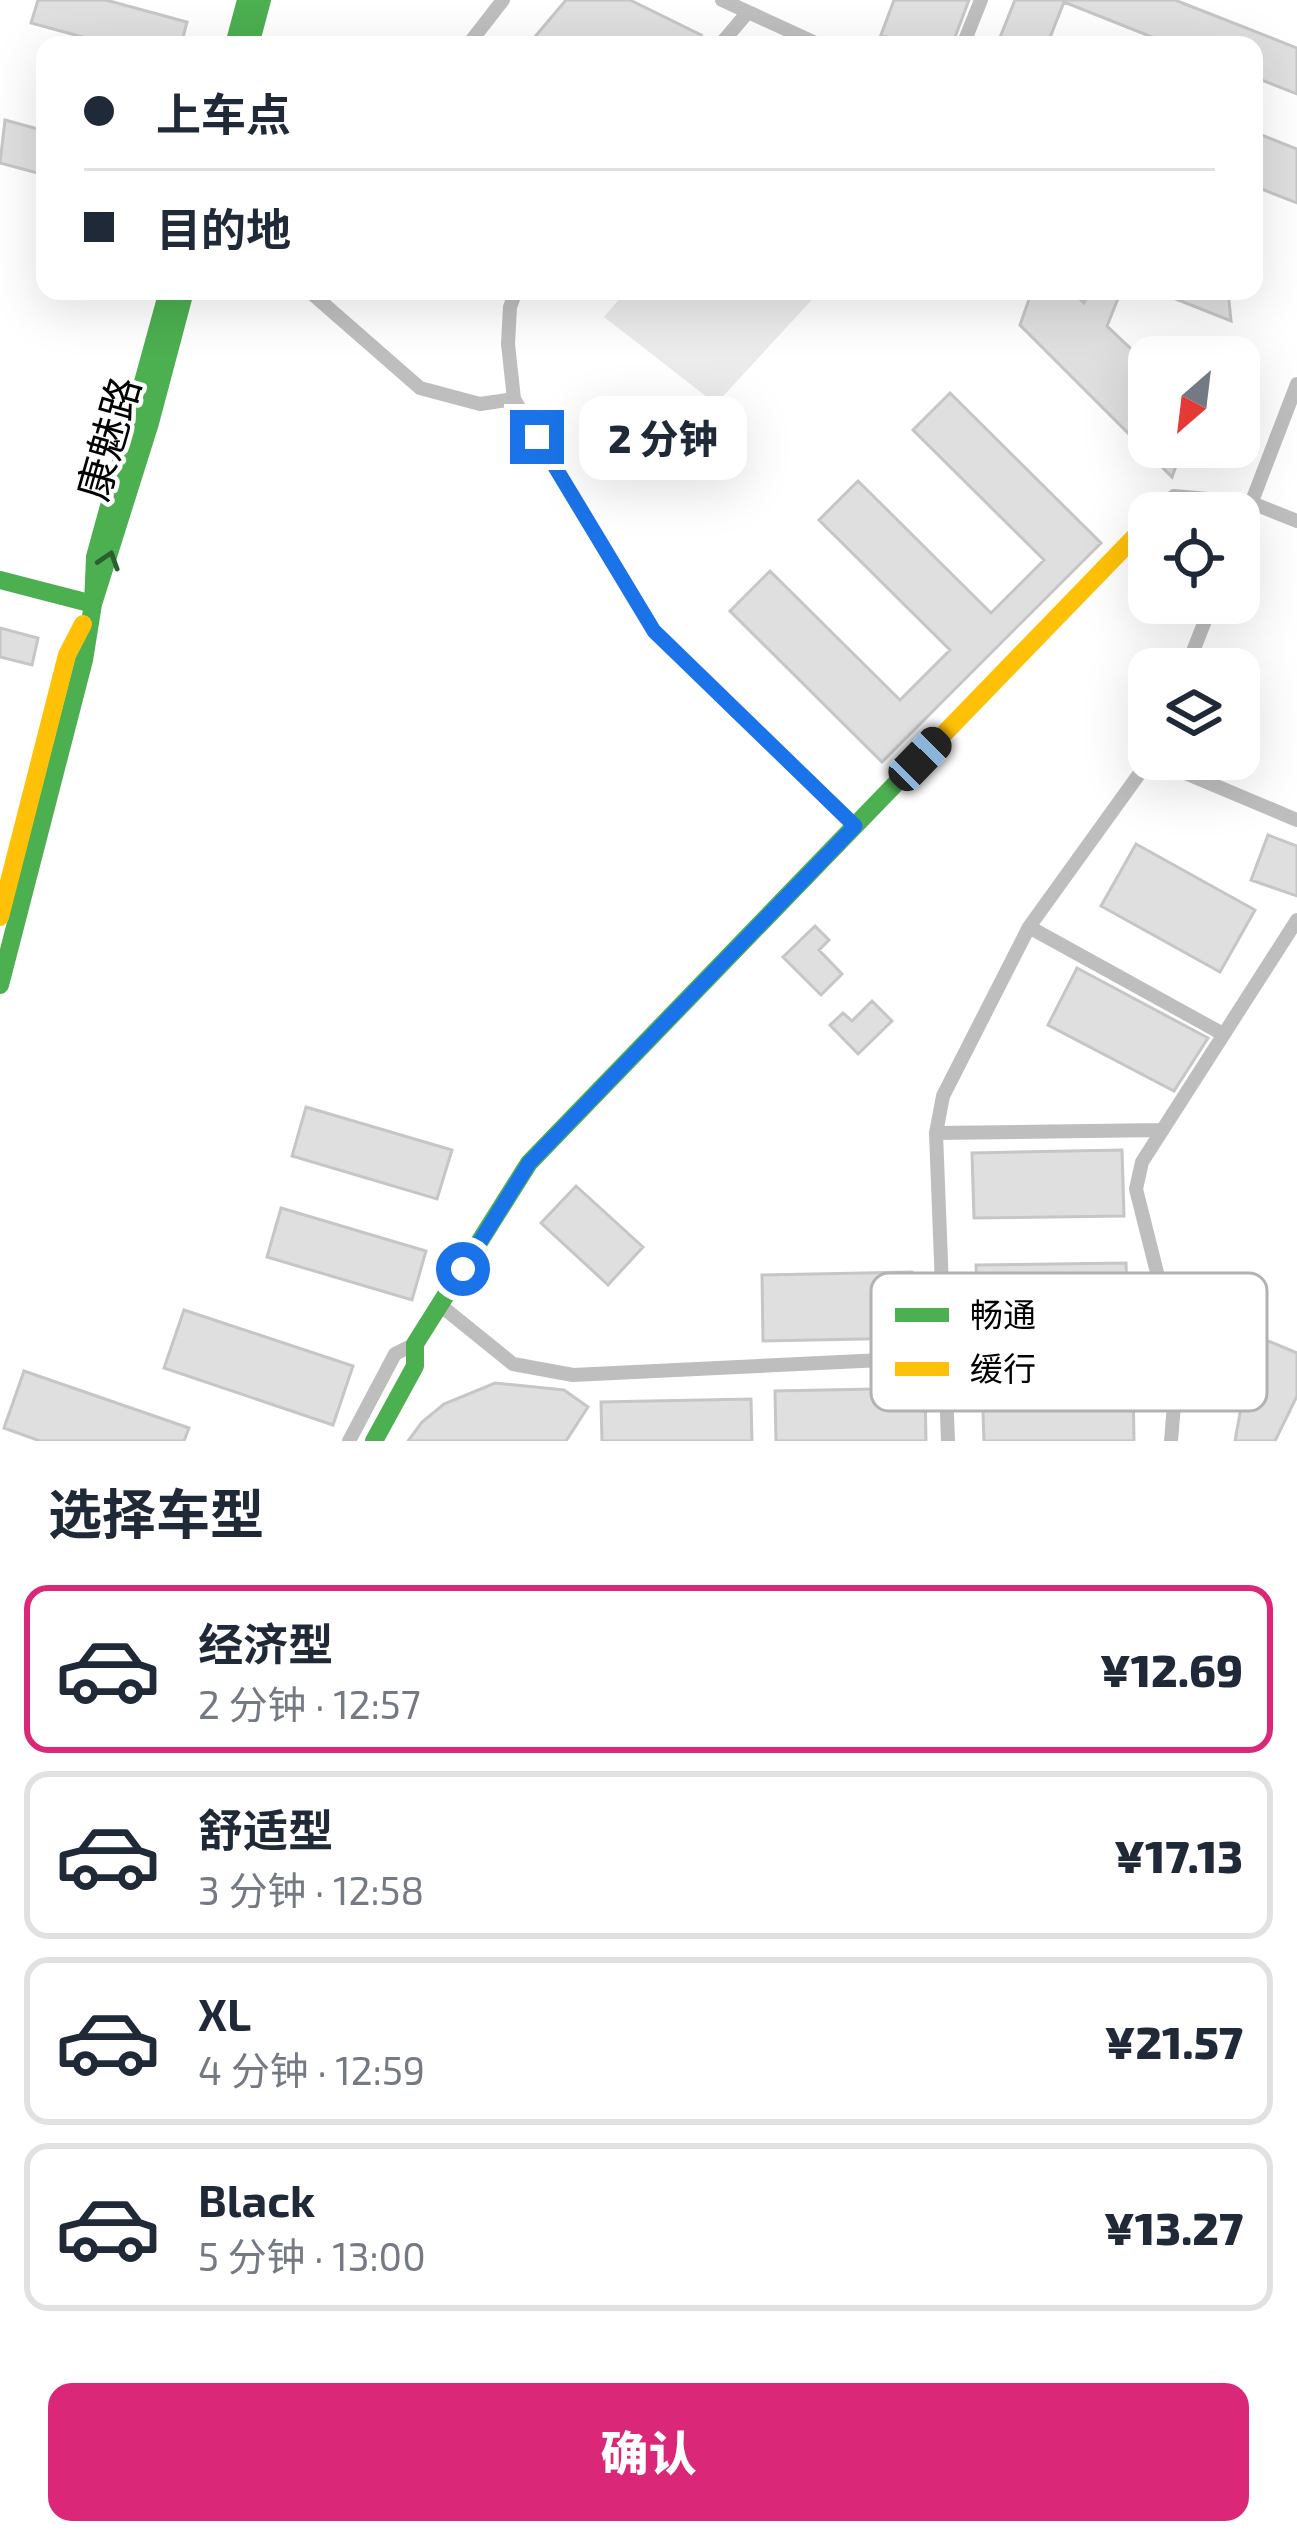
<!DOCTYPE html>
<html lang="zh">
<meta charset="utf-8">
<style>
:root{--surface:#fff;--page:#f6f6f7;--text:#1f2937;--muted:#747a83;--line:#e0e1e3;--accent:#db2777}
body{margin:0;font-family:"Exo 2","Noto Sans SC",sans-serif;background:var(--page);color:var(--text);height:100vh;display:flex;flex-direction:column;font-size:45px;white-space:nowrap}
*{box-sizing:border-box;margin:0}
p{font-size:39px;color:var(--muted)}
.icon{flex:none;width:66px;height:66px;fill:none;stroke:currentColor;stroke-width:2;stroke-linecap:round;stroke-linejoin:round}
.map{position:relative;height:1441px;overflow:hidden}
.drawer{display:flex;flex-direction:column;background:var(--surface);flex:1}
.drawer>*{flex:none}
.top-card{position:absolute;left:36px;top:36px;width:1227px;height:264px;border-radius:24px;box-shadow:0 12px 48px #0002;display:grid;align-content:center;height:264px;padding:0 48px;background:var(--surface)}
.needle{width:78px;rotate:208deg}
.fabs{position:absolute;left:1128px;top:336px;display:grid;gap:24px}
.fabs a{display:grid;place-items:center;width:132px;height:132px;border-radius:24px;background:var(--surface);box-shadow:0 12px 48px #0002;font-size:60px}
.end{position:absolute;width:54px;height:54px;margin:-27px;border:15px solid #1a73e8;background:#fff;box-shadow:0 0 0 6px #fff}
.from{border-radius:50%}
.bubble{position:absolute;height:84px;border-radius:24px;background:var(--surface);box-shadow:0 12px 48px #0002;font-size:39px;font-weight:800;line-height:84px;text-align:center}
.car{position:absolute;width:36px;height:72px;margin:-36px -18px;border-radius:15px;box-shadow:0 0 9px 3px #0007;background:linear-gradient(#222 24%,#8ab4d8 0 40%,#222 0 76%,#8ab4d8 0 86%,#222 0)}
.top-card b{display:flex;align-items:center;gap:42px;height:114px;font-size:45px}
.top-card b+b{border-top:3px solid var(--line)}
.top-card i{width:30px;height:30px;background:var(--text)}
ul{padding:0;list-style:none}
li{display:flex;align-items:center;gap:36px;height:168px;margin:0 24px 18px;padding:0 24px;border:6px solid var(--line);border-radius:24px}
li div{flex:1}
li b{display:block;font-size:45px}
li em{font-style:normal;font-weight:800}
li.on{border-color:var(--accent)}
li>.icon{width:108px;height:108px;stroke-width:1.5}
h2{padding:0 48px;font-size:54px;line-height:144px}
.primary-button{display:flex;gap:24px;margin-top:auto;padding:24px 48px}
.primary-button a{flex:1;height:138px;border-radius:24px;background:var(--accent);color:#fff;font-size:48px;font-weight:800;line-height:138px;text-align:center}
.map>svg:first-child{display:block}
</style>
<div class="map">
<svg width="1297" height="1441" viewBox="0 0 1297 1441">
<rect width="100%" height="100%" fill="#fff"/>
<!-- green -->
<path fill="#ebebeb" d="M626,291H820L716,404L604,317Z"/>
<!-- building -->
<path fill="#dfdfdf" stroke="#c6c6c6" stroke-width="3" d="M38,0H106L187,22L181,45H112L31,23Z
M566,0H630L701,35L692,45H528Z
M894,0H969L952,45H907L881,35Z
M1015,0H1175L1297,48V94L1254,77V45H1172L1064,2L1047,45H997Z
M5,120L45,131V175L0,163Z
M1254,132L1297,149V203L1254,186Z
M1032,291H1071L1084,303L1089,291H1121L1107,326L1149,366V447H1183L1172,477L1020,325Z
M1159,291H1228L1231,321L1158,292Z
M950,393L1101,543L882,762L730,611L770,571L900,700L950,650L819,520L858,481L991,613L1044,560L913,430Z
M0,628L38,638L32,665L0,657Z
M1268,835L1297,846V896L1251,880Z
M1136,844L1255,910L1220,972L1101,906Z
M815,926L829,940L819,950L842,974L821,995L783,957Z
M1077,968L1208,1038L1174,1091L1048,1025Z
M872,1001L892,1021L858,1054L830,1025L843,1013L852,1021Z
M306,1107L452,1150L437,1199L292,1156Z
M1122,1150L1124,1216L974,1218L972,1153Z
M576,1186L643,1247L608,1285L541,1223Z
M281,1208L426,1251L412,1300L267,1257Z
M1126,1263L1128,1328L978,1331L976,1265Z
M912,1272L913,1338L763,1341L762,1275Z
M184,1310L353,1366L333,1425L164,1368Z
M1254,1335L1297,1353V1396L1275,1441H1235Z
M24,1371L189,1428L184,1441H40L4,1428Z
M1133,1380L1134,1441H984L982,1383Z
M495,1383L564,1390L588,1407L566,1441H408L422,1422L444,1404Z
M925,1388L926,1441H776L775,1391Z
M751,1399L752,1441H602L601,1402Z"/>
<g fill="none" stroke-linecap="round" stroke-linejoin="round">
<!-- street -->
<path stroke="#bebebe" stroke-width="14" d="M722,0L820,45
M468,45L503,0
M720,45L748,12
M963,45L981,0
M309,291L420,388L480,404L514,399
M516,291L510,307L508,344L514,399L654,631L855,826
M1158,513L1174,496L1252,503L1297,521
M1239,535L1297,384
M1186,669L1212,603
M1152,759L1297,820
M1029,927L1223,1034
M936,1133L1162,1130
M440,1305L513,1364L573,1375L945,1357L1178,1356
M349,1441L395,1354L415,1344
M948,1441L936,1133L943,1096L1029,927L1150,759
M1171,1441L1178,1356L1136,1189L1142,1162L1297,920"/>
<!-- fast -->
<path stroke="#4caf50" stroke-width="18" d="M234,45L246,0
M250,45L262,0
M168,291L95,557L93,604L150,423L185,291
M0,580L93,604
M0,985L84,660L93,604
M374,1441L415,1366V1344L529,1163L905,774"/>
<!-- slow -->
<path stroke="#ffc107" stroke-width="18" d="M905,774L1149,522
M0,917L67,655L83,624"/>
</g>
<!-- one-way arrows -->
<defs><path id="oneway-chevron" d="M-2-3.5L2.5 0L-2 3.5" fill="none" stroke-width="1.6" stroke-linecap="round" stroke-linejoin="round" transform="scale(3)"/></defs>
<use stroke="#2a602c" href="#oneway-chevron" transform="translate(109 560) rotate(-72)"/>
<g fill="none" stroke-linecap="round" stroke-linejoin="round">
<!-- route -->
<path stroke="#1a73e8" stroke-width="15" d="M463,1269L529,1163L855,826L654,631L537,437"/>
</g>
<g text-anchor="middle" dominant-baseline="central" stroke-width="9" stroke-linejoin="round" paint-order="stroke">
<!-- street labels -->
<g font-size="42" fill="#000" stroke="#fff">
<text transform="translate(107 438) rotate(-74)">康魅路</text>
</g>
</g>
<!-- legend -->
<rect x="871" y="1273" width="396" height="138" rx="18" fill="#fff" stroke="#b2b2b2" stroke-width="3"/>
<rect x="895" y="1308" width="54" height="14" fill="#4caf50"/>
<rect x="895" y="1362" width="54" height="14" fill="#ffc107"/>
<g font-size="33" fill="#000">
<text x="970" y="1327">畅通</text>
<text x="970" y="1381">缓行</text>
</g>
</svg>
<div class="fabs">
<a><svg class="needle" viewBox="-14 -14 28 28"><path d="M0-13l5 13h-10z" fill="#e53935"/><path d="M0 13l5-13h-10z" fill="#747a83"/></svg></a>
<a><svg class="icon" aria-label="locate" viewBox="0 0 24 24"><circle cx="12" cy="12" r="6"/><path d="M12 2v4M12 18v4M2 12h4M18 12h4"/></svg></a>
<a><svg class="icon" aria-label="layers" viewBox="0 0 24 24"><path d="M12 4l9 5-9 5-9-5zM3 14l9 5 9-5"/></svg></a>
</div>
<i class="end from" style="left:463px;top:1269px"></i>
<i class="end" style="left:537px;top:437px"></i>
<div class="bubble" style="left:579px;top:396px;width:168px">2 分钟</div>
<i class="car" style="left:920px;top:759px;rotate:44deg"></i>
<div class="top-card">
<b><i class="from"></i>上车点</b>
<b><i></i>目的地</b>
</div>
</div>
<section class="drawer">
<h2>选择车型</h2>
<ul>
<li class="on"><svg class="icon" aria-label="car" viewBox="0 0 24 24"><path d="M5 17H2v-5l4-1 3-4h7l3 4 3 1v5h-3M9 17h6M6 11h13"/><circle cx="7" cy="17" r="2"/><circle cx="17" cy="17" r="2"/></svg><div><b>经济型</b><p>2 分钟 · 12:57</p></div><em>¥12.69</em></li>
<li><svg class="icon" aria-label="car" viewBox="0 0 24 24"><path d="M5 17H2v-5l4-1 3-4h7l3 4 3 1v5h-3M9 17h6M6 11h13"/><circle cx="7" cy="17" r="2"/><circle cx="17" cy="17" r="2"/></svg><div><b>舒适型</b><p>3 分钟 · 12:58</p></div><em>¥17.13</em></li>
<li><svg class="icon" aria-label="car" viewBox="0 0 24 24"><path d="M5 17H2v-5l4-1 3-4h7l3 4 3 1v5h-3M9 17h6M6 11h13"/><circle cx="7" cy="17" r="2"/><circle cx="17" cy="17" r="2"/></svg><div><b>XL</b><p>4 分钟 · 12:59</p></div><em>¥21.57</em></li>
<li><svg class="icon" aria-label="car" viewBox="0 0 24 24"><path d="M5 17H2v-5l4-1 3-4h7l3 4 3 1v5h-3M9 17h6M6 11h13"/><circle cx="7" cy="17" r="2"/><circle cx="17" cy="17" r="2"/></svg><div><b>Black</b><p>5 分钟 · 13:00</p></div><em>¥13.27</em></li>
</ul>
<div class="primary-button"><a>确认</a></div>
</section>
